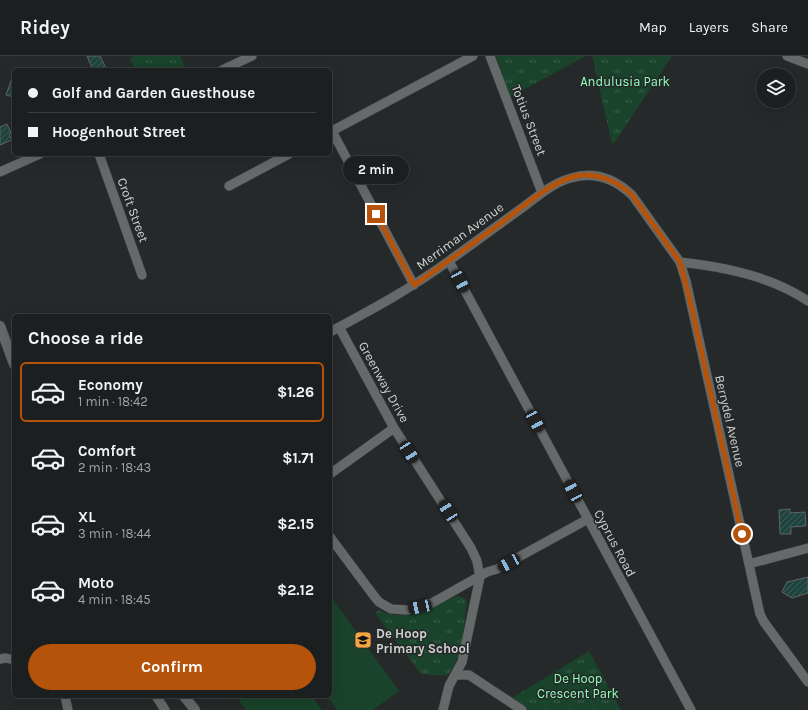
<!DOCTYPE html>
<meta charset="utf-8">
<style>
:root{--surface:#1c1f1f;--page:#292c2c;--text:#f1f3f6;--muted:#a0a2a4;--line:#3a3d3d;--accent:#b45309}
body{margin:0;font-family:Karla,sans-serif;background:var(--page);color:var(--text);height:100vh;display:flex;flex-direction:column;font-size:15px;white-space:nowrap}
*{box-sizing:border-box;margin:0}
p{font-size:13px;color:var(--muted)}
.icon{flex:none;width:22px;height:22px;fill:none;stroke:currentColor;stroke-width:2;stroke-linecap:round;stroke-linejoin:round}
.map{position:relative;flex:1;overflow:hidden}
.panel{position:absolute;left:12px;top:258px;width:320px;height:384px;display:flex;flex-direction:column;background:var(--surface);border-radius:6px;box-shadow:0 4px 16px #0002,0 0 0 1px var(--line)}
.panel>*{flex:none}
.top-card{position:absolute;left:12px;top:12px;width:320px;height:88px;border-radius:6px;box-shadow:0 4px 16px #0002,0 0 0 1px var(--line);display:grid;align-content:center;height:88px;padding:0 16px;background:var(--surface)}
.fabs{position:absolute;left:756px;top:12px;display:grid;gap:8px}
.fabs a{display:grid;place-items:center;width:40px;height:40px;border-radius:50%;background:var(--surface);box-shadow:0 4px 16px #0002,0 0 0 1px var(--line);font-size:20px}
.end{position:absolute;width:18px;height:18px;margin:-9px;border:5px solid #b45309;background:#fff;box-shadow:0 0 0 2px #fff}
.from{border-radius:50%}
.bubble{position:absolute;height:28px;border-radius:14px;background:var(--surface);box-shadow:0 4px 16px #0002,0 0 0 1px var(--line);font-size:13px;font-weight:700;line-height:28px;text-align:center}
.car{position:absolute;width:12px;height:24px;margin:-12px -6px;border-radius:5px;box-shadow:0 0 3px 1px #0007;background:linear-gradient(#222 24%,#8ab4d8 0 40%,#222 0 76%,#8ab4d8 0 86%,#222 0)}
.top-card b{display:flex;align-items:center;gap:14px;height:38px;font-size:15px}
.top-card b+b{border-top:1px solid var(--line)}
.top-card i{width:10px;height:10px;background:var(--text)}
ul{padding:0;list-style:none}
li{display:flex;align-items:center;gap:12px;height:60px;margin:0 8px 6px;padding:0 8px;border:2px solid transparent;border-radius:6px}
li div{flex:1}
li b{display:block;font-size:15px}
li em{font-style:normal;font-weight:700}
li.selected{border-color:var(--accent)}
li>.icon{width:36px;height:36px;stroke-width:1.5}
h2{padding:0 16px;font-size:18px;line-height:48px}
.action{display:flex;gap:8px;margin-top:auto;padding:8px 16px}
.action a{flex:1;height:46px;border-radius:24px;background:var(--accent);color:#fff;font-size:16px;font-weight:700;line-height:46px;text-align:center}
header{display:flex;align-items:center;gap:24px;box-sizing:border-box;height:56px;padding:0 20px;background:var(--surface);border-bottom:1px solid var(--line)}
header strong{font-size:19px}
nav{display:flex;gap:22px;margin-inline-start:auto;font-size:14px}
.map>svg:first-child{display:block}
</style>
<header>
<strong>Ridey</strong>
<nav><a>Map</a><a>Layers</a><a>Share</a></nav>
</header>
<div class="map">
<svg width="808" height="654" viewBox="0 0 808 654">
<defs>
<pattern id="grass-tufts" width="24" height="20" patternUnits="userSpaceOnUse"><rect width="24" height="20" fill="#19432a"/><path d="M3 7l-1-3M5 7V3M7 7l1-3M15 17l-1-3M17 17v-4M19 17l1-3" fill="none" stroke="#395d48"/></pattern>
<pattern id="building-hatch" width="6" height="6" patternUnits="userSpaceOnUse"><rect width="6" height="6" fill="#1f443e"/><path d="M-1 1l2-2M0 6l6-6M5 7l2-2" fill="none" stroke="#3e5e59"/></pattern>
</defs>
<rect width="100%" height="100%" fill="#252929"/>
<!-- grass -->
<path fill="url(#grass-tufts)" d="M134,0H180L186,13L135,14L130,2Z
M496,0H586L510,41Z
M592,0H672L615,86L612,88Z
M457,540L465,542L467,547C463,572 464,600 447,620L421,618L375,557L379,554C392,562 411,559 425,554C436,550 446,543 457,540Z
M589,595L621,654H529L512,642Z"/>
<!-- pitch -->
<path fill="#19432a" d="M332,542L399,635L373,654H337L327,640H330V544Z
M236,640H312L322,654H246Z"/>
<!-- building -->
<path fill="url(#building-hatch)" stroke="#616564" d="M87,0H100L107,14H93Z
M13,19L14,20V41L6,39Z
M7,68L11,77L9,78L12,84L0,89V71Z
M790,453V457L805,456L806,470L791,471V478H780L779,454Z
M808,521V537L792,542L782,536L787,526Z"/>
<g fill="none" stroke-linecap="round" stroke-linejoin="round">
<!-- minor casing -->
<g stroke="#404344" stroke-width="10">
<path id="minor" d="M490,0L542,137
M787,0L808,8
M222,14L252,0
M332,75L414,229
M330,76L473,0
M99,98L142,219
M0,116L40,98
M229,130L289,98
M449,205L691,654
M680,206C725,211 770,220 808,245
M339,271L394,372L471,492L477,505L480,521L462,606L449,630L443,654
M330,276C371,254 412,232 450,204C474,187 498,169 522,152C537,141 552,127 571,122C594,115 615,123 632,139L680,206L686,225L760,558L764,566L808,626
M330,418L394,372
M330,481L374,540L379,546L391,553L408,554L432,547L487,516L497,513L588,463
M749,508L808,492
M0,603L6,602L14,604
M455,619H469L522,654
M65,640L68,654
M156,640L165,654"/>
</g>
<!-- tertiary casing -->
<g stroke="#404344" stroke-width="11">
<path id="tertiary" d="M0,270L14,308
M184,640L195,654"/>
</g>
<!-- minor -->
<use href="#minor" stroke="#66696a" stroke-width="9"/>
<!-- tertiary -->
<use href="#tertiary" stroke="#66696a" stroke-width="10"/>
</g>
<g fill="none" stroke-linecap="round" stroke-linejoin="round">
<!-- route -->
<path stroke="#b45309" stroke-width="5" d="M376,158L414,229C443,209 472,188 501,167C523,151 550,126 576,120C597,116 617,125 632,139L680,206L689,240L742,478"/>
</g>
<!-- icons -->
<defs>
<g id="school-square" transform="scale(0.9)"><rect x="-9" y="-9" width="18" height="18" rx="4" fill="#f2a541" stroke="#252929"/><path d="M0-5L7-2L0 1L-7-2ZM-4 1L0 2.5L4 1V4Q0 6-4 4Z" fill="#111"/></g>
</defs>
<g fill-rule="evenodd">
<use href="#school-square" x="363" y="584"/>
</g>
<g text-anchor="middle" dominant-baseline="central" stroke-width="3" stroke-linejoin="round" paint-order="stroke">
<!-- park labels -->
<g font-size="13" fill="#93ffba" stroke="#252929">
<text x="625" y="25">Andulusia Park</text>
<text x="578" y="622">De Hoop<tspan x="578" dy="15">Crescent Park</tspan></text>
</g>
<!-- street labels -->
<g font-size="13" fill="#d0d2d2" stroke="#252929">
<text transform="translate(529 64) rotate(69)">Totius Street</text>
<text transform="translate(133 154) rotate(70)">Croft Street</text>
<text transform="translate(460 180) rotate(-36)">Merriman Avenue</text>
<text transform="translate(384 326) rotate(61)">Greenway Drive</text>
<text transform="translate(730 365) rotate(77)">Berrydel Avenue</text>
<text transform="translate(615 487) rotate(62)">Cyprus Road</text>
</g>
<!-- poi labels -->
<g font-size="13" font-weight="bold" fill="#d0d2d2" stroke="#252929" text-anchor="start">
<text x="376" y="577">De Hoop<tspan x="376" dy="15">Primary School</tspan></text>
</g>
</g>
</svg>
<div class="fabs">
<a><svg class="icon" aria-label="layers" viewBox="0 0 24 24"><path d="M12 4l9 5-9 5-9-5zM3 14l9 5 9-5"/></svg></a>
</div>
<i class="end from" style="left:742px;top:478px"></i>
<i class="end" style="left:376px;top:158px"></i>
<div class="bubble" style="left:343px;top:100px;width:66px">2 min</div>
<i class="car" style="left:460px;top:225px;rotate:152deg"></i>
<i class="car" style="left:535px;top:365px;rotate:152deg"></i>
<i class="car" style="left:409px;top:396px;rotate:147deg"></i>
<i class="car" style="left:573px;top:435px;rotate:332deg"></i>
<i class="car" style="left:448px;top:455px;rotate:327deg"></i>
<i class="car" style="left:509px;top:507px;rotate:241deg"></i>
<i class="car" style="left:420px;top:551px;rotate:258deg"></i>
<div class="top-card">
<b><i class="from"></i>Golf and Garden Guesthouse</b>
<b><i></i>Hoogenhout Street</b>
</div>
<section class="panel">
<h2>Choose a ride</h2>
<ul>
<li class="selected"><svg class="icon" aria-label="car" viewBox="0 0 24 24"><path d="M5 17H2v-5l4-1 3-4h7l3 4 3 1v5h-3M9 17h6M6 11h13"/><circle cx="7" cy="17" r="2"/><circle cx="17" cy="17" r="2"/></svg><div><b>Economy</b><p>1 min · 18:42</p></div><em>$1.26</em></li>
<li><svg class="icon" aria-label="car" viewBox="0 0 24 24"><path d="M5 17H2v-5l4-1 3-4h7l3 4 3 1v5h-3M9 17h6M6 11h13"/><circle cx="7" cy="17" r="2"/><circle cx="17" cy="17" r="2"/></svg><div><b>Comfort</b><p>2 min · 18:43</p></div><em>$1.71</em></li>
<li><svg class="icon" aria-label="car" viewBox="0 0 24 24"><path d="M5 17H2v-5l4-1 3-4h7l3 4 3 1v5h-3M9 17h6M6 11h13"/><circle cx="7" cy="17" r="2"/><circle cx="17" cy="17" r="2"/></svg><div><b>XL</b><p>3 min · 18:44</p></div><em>$2.15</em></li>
<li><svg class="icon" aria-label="car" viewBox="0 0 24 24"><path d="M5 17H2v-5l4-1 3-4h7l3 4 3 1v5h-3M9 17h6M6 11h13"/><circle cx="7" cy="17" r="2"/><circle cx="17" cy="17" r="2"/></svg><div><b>Moto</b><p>4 min · 18:45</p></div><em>$2.12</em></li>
</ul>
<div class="action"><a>Confirm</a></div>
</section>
</div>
